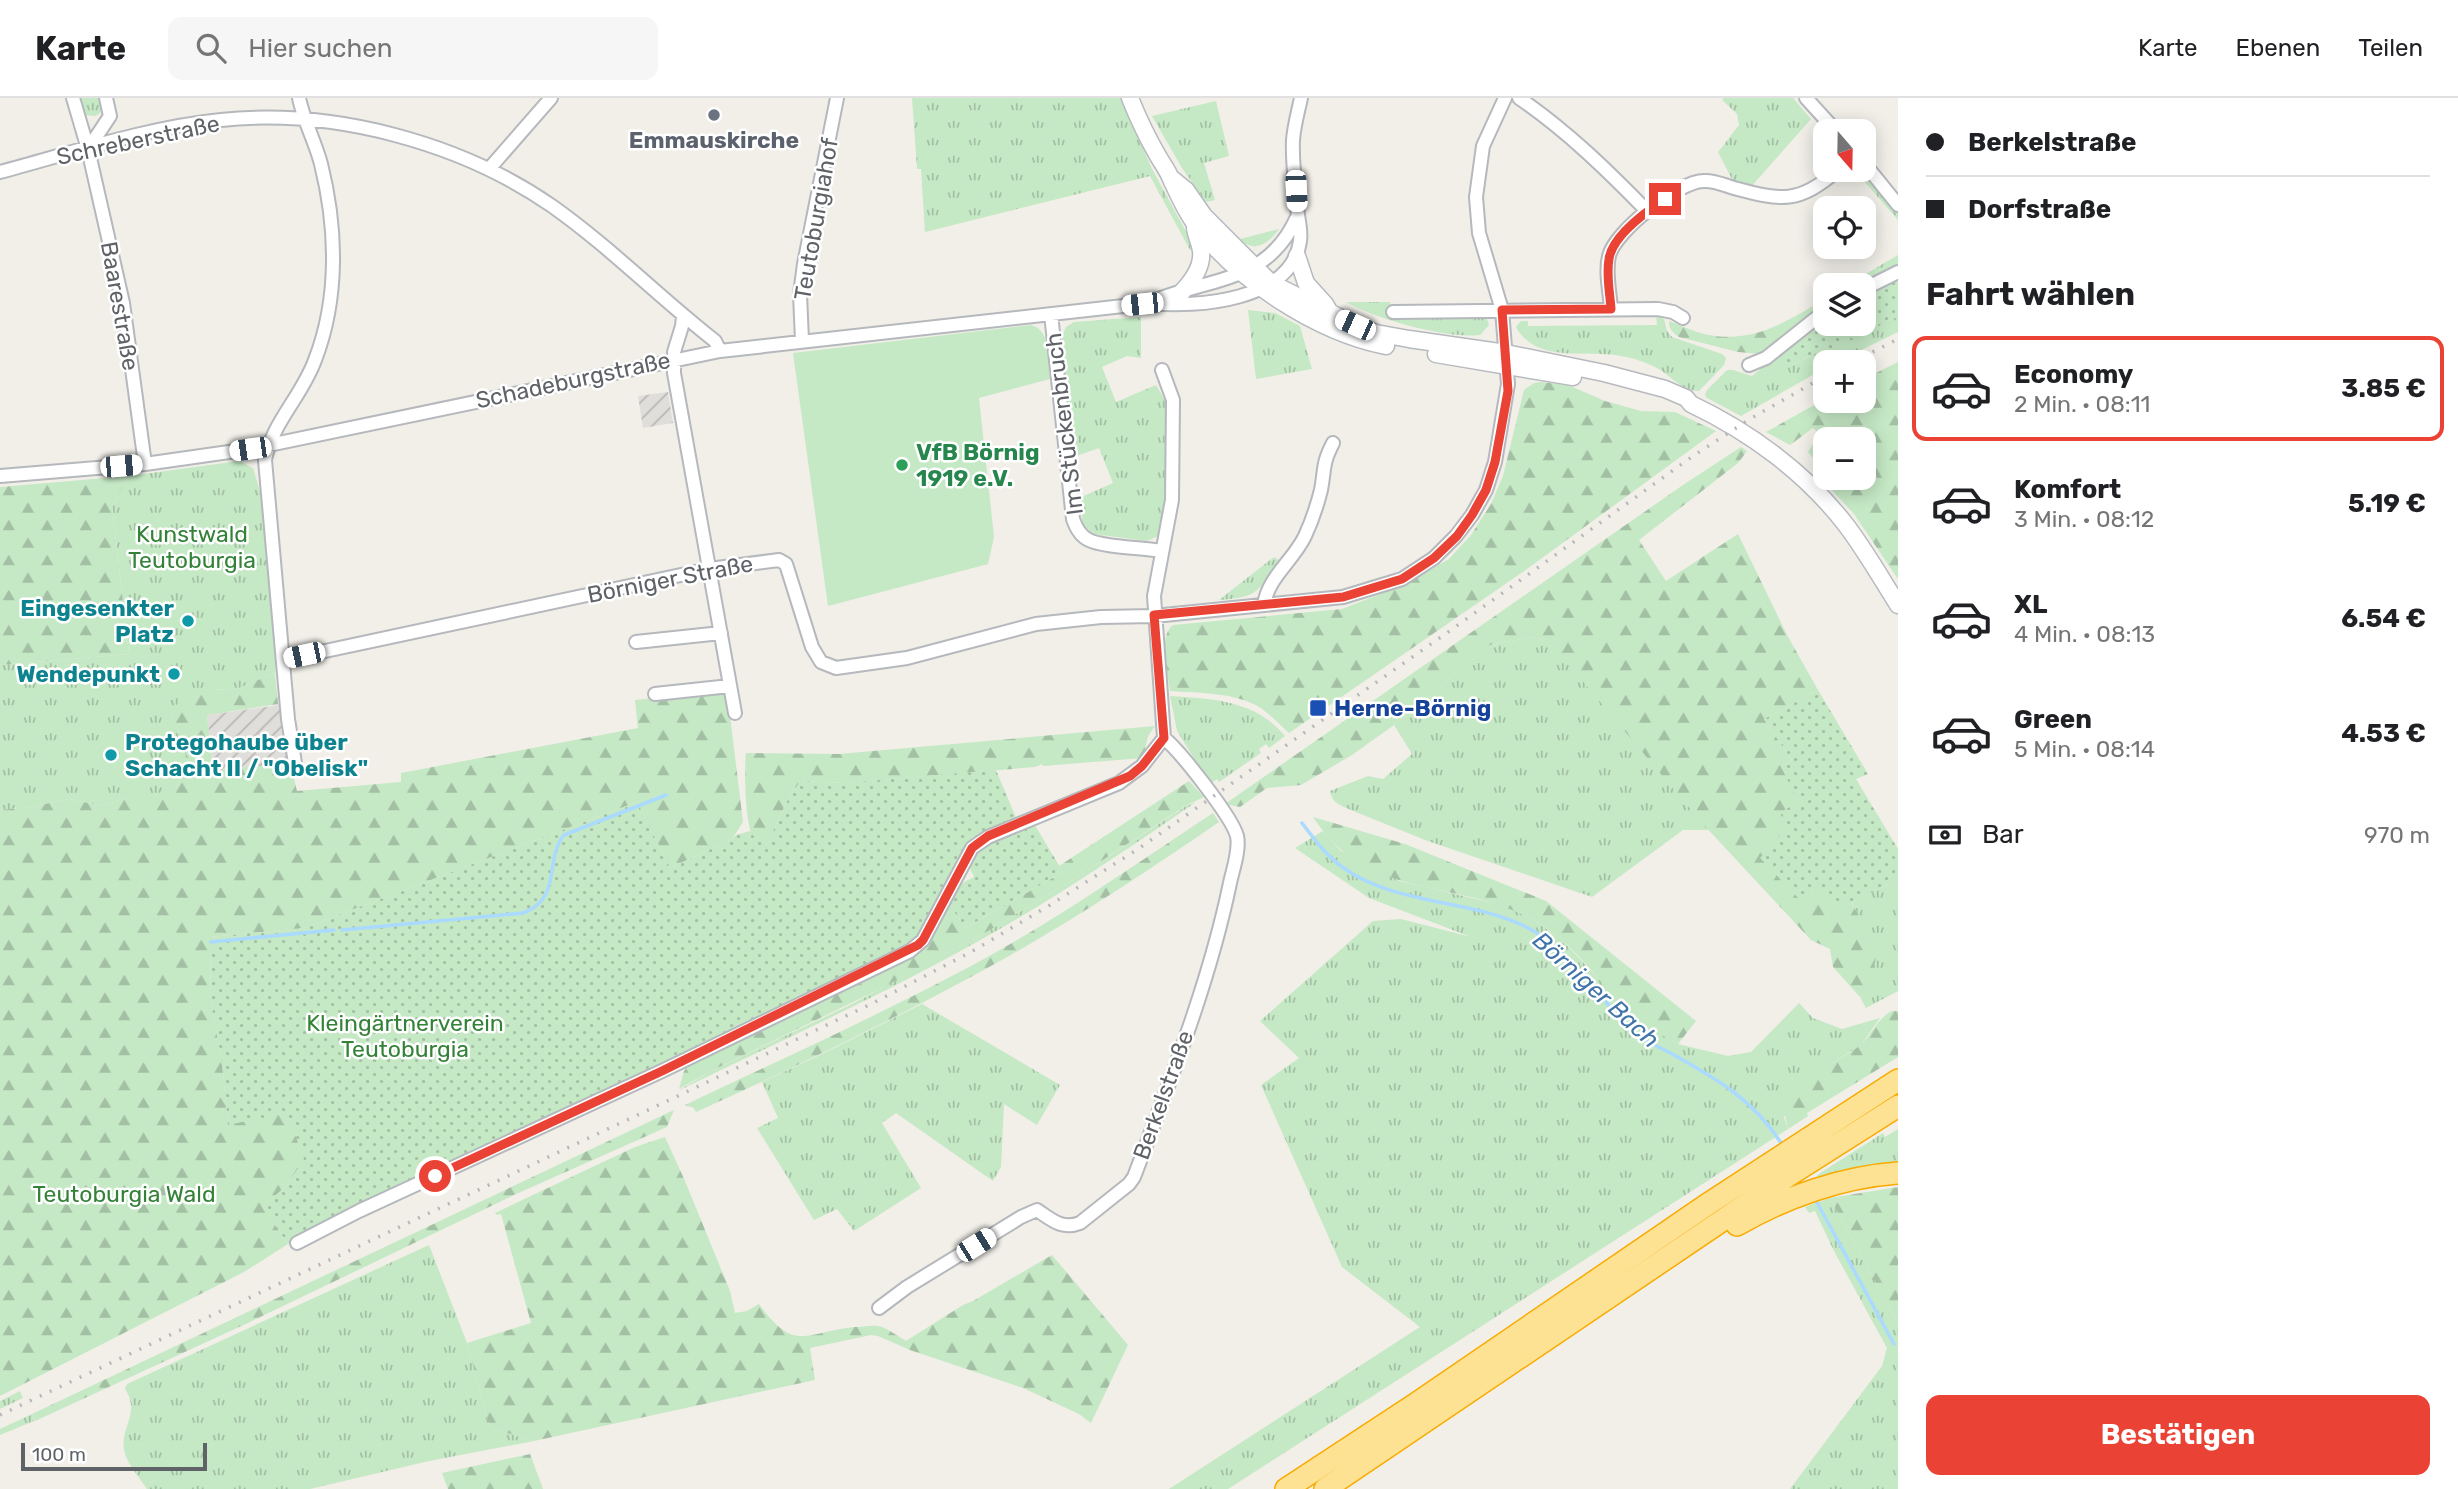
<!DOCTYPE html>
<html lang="de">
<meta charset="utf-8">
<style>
:root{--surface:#fff;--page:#f6f6f6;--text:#202124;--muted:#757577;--line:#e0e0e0;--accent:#ea4335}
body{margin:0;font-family:Rubik,sans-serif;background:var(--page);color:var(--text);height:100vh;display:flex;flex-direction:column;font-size:26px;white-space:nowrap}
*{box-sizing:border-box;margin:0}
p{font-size:23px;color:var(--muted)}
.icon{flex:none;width:38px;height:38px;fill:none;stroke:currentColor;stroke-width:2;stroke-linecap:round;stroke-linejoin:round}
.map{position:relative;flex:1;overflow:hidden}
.panel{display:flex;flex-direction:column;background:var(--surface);width:560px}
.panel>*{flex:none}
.hud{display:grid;align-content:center;height:154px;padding:0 28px;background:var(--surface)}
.needle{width:46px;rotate:160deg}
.tools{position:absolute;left:1813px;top:21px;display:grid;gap:14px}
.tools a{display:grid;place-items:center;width:63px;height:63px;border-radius:14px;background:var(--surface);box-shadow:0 4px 18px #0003;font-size:35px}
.scale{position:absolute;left:21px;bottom:18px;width:186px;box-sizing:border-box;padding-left:7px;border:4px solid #5f6368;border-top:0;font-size:19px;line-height:24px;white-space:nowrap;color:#5f6368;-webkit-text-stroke:5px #fff;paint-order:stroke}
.end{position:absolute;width:32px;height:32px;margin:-16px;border:9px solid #ea4335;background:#fff;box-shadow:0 0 0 4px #fff}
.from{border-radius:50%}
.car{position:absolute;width:21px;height:42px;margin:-21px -10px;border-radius:9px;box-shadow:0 0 5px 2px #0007;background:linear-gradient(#fff 24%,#345 0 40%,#fff 0 76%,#345 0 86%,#fff 0)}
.hud b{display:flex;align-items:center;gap:24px;height:66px;font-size:26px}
.hud b+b{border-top:2px solid var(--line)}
.hud i{width:18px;height:18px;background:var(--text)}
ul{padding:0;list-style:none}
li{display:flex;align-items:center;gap:21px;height:105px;margin:0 14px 10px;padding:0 14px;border:4px solid transparent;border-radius:14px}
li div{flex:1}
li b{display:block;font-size:26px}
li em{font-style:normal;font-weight:700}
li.active{border-color:var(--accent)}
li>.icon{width:63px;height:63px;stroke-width:1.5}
h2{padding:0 28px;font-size:32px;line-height:84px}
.pay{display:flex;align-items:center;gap:18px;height:77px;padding:0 28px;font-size:26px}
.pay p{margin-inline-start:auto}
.action{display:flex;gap:14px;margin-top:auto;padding:14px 28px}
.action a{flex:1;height:80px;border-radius:14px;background:var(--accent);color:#fff;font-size:28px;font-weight:700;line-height:80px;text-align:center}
header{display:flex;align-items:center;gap:42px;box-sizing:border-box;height:98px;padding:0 35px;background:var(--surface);border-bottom:2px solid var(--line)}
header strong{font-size:33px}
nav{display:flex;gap:38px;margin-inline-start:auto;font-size:24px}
.search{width:490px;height:63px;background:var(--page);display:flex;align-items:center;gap:18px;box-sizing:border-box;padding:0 24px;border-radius:14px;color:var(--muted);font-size:26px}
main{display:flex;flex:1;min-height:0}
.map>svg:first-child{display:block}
</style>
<header>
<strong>Karte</strong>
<div class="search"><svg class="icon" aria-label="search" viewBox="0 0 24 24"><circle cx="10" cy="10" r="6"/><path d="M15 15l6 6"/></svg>Hier suchen</div>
<nav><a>Karte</a><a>Ebenen</a><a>Teilen</a></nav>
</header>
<main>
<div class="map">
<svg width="1898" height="1391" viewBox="0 0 1898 1391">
<defs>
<pattern id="industrial-furrows" width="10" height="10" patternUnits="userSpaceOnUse" patternTransform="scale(1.75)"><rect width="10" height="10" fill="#e0deda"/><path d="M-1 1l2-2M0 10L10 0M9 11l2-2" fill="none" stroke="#b9b8b5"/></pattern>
<pattern id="grass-tufts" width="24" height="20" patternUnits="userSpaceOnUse" patternTransform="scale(1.75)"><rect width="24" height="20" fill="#c5e8c5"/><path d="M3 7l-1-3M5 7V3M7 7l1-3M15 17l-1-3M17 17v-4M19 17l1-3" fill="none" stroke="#a3c0a4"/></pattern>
<pattern id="forest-firs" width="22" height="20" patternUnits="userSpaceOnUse" patternTransform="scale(1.75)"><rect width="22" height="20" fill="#c5e8c5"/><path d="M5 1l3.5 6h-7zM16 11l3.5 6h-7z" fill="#a3c0a4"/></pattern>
<pattern id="garden-dots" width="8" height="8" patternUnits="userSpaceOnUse" patternTransform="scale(1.75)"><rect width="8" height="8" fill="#c5e8c5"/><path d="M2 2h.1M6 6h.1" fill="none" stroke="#a3c0a4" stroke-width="1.8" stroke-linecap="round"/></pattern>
</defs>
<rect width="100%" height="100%" fill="#f1efe8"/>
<!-- industrial -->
<path fill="url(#industrial-furrows)" d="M668,294L673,325L643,330L638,298Z
M282,605L288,666L213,673L207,617L273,608Z"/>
<!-- grass -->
<path fill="url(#grass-tufts)" d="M78,0H100C102,7 104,15 95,18L85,17Z
M912,0H1122L1152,71L1196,152H1190L1150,78L925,134L921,71H917Z
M1724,0H1793L1811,21L1750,90L1734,85L1718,54L1739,27L1737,16L1722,2Z
M1216,3L1229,58L1204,65L1215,102L1206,104L1182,70L1152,18Z
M1854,72H1862L1898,114V122Z
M1279,131C1269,145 1254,156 1240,141Z
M1898,157V167L1858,187H1847Z
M1346,204H1390L1391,221H1487L1489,227L1480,237C1446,241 1376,221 1346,204Z
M1248,212L1275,215L1300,228L1312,271L1256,281Z
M1656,216L1664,221L1667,233L1672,239L1722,256L1726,260L1724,267L1699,293C1683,294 1670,277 1657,270C1647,265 1637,261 1626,259C1591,250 1537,268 1516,229L1521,223H1528V228L1657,227Z
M1898,218V234L1837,264H1825V270L1741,318L1707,300L1705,297L1707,292L1727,272H1733L1752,278L1779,256L1787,270L1807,259Z
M1141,219V260L1127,258L1102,269L1116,304L1156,287L1168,307L1167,393L1158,438L1147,443L1094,436L1083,427L1079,400L1113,385L1099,350L1074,359L1061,240L1066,229L1074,224Z
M239,363L253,370L264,407L278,563L276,565L275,576L252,584L236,592L208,591L170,615L183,643L187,666L177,689L154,698H130L103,708L69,701L30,709L0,712V567L129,556L112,408L129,378Z
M1274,459L1279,462C1257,494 1260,499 1219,502Z
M1532,539L1549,542L1710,732H1683L1592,799L1425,742L1346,710C1337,706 1332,703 1330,693L1368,678L1383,681L1412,656L1394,627L1490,547Z
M1170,598C1214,601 1255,602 1285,638L1269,650L1266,646L1259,651L1261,655L1219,684L1217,681L1210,686L1177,633Z
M1196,704C1126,752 1056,800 982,841C883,897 780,943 678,993L711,973L850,907L983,836L1068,785L1186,708Z
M1323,733L1340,752L1399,783L1506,808L1535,823L1560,840L1638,922L1678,946L1728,958L1751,954L1799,905L1813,920L1842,931L1880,920L1861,947L1821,972L1784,1019L1788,1031L1228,1391H1169L1420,1229L1342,1169L1261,987L1299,960L1260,923L1373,823L1401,821L1471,839L1369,800L1295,750Z
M1898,781V893L1866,910L1860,899L1872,895L1863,883L1867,876L1863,817L1859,818L1852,805Z
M922,906L1060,987L1037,1027L1004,1006L1001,1069L993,1083L896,1015L882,1025L921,1090L854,1133L837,1111L814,1122L757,1030L778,1020L762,984L820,957Z
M1898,1031V1070L1821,1085L1817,1077L1883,1035L1885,1039Z
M1830,1100L1898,1226V1391H1790L1882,1268L1887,1250L1834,1153L1815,1113L1809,1115L1805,1109Z
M429,1147L467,1245L490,1330L534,1343L429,1363L310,1391H147C139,1379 127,1366 124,1352C120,1329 141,1315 125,1291L127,1286Z
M20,1293L23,1300L0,1311V1303Z
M32,1316L34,1323L0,1337V1331Z"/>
<!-- forest -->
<path fill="url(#forest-firs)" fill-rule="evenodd" d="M1825,201V207L1761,256L1738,254L1679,239C1672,234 1669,231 1669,223C1680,227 1692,233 1704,236C1753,247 1785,224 1825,201Z
M1898,264V481L1854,416L1817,376L1813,360L1808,354L1819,336L1813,330L1790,347L1766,334L1825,301V303H1864V281ZM1825,341H1864V380H1825Z
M1541,284L1568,287L1605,303L1641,313L1675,314L1716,333L1527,471L1289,635C1279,626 1270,616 1259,609C1234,594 1197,595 1170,593C1168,576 1158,537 1173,527L1342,511L1406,486L1449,461L1471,437L1491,406L1503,378L1524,292L1534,285Z
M1741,349L1747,353L1738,365L1639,442L1666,483L1738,436L1787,537L1818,592L1764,621L1792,662L1781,668L1799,704L1788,728L1821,790L1850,802L1859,818L1863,816L1876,860L1874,868L1863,883L1873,895L1860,899L1833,869L1830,851L1811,842L1703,726L1548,542L1532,539L1490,547L1394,627L1352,657L1301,687L1267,690L1240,709L1225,706L1683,387Z
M129,378L112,408L129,556L0,567V389Z
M275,576L278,606L207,617L213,673L290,665L297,693L401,684V675L638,630L635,602L727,593L743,724L732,741L670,770L637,704L304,830L210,839L211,905L222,964L228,1026L287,1014L310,1076L299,1069L286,1088L263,1109L288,1146L244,1174L0,1298V712L30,709L69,701L103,708L130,698H154L177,689L187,666L183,643L170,615L182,600L208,591L236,592L252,584Z
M1155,628L1148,638L1143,660L1043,668L1042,666L1035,669L845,685L800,683L796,690L794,689L767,746C762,744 756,742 753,738C745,727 744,669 746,655L839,656Z
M1189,683L1204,699L1185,708L1068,785L983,836L884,889L711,973L679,991L684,973L690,965L948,804L965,830L1063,774L1059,768Z
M1213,715L1219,724C1151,771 1081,817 1009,858C907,915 802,966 696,1014L694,1010L685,1007C780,962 877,918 971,868C1055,823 1133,768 1213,715Z
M1313,719L1405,746L1546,803L1696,923L1678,946C1665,938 1648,931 1637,921C1601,889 1577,846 1533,822C1456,779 1369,805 1313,719Z
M1892,913H1898V959L1807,1015L1808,1018L1788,1031L1783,1007C1799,977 1833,968 1859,948C1872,938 1876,921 1892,913Z
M674,1012L667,1029L516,1096L250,1224L35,1323L32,1316Z
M665,1039L685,1083L730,1193L735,1215L747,1213L759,1206C795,1256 804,1234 855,1229C863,1229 874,1226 882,1229C890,1232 899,1239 906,1243L963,1207L973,1203L1052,1157L1128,1247L1091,1325L1079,1316L1023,1290L910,1252L878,1238L871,1237L810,1250L815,1282L534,1343L490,1330L467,1245L531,1225L501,1116L497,1117L495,1115L635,1049Z
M1898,1089V1226L1830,1100Z
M530,1356L543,1391H448L442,1375Z"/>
<!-- garden -->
<path fill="url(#garden-dots)" d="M1898,178V218L1832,252L1830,250L1806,259L1786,271L1779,256L1825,218V226H1864V196Z
M1818,592L1868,676L1856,681L1898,751V781L1852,805L1850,803L1835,810L1821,790L1801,803L1760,760L1788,728L1780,715L1798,704L1781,668L1792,662L1764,621Z
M996,672L1017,722L986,735L922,838L908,849L462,1063L335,1117L288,1146L263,1109L286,1088L299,1069L309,1075L287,1015L228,1027L222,964L211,905L210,839L304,830L637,704L670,770L732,741L736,737L750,733L755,740L767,746L794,689L796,690L800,683L845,685Z
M1033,724L1063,774L965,830L948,804L956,788L974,779L968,766L980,749Z"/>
<!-- pitch -->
<path fill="#c5e8c5" d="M1031,227C1052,232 1048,264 1050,281L979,300L994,439L988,466L828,508L793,255Z"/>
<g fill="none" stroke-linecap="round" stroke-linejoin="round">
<!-- stream -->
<path stroke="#aadaff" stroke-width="3.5" d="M1302,725C1315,742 1327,759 1345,771C1398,807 1466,801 1522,827C1569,848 1596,899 1633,933C1645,944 1660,949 1674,957C1719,982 1755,1003 1783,1048
M342,832L523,815C563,800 544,761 564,737L666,697
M211,844L334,832
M1814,1099L1894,1246"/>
<!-- street casing -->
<g stroke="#b5b8bc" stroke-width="16">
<path id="street" d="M73,0L88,51L123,205L145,366
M1519,0C1567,33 1607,72 1647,113
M1806,0L1836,33
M88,51L110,18L106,0
M1864,65L1898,107
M489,71L551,0
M0,74C71,55 149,29 221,22C333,10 461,45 552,108C610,149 660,200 715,243L720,253
M1864,191L1898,174
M1156,202C1214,179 1268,184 1297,119
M1611,211C1610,195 1605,174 1609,158C1615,133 1678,84 1703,83C1714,82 1724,87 1734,90C1782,103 1798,106 1838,72
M1393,214L1658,211L1673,214L1683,220
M1051,216L1073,421C1076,430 1080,438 1089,442C1102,449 1145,450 1161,453
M683,218L682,228L674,254V275L735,615
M802,243L800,196L804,166L837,0
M1749,267L1766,260L1825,213
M0,378L145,366L250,351L720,253L1150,205C1196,210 1292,203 1300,143C1302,131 1297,119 1297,106C1295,85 1292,63 1293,42C1294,28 1298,14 1301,0
M1264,507C1268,479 1293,463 1305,438C1312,423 1317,408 1321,392C1325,371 1322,366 1333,345
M636,544L721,535
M283,562L709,471L779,462L786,466L812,549L821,564L836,570L907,560L1036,526L1101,519L1154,518L1343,499L1402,481L1434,460L1456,438L1472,417L1486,392L1495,364L1508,286L1502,212L1479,135L1476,99L1483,48L1505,0
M655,596L730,588
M295,665L288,621L265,362C272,325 302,298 315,262C339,200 337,130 321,66C315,43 304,24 299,0
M297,1145L359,1113L662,973L910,853L923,842L972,750L988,739L1119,685L1142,668L1164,640L1154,498L1172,402L1173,302L1162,272
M879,1210L907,1189L1021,1119L1037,1112C1052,1122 1062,1132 1080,1125L1129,1086L1134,1079C1170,983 1209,886 1230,785C1233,771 1240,752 1237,738C1232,719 1180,653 1164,640"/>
</g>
<!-- secondary casing -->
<g stroke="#b6babf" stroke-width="19">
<path id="secondary" d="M1130,0C1138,20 1147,39 1158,58C1162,65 1168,73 1171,81C1178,96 1183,108 1193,123C1235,181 1316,234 1386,248
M1171,80L1186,92L1204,118L1271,185L1355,227L1376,235L1409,241L1506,255L1604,275L1665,291L1686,300L1691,306C1750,334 1806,375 1846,427C1865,452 1881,480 1898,507
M1297,158L1306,185L1325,206L1329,213
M1182,194C1192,183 1203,169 1201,153C1200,145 1196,138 1195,130
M1436,256L1573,279"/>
</g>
<!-- highway casing -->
<g stroke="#f9ab00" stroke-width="24">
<path id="highway" d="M1737,1127C1785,1099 1842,1079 1898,1075
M1286,1391L1414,1307L1708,1106L1898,982
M1325,1391L1788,1078L1898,1008"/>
</g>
<!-- street -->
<use href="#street" stroke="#fff" stroke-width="12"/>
<!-- secondary -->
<use href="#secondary" stroke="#fff" stroke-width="16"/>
<!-- highway -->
<use href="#highway" stroke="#fde293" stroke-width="21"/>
<!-- rail -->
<path stroke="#b6b7b8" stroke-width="3.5" stroke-dasharray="2 9" stroke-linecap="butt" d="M1853,264L1898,241
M0,1317L680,997L873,905L971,854L1050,807L1138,751L1451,532L1693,358L1750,321L1825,278"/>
</g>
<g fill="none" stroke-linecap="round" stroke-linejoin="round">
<!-- route -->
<path stroke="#ea4335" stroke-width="9" d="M435,1078L662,973L918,847L923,842L972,750L988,738L1130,678L1142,668L1164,640L1154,517L1343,499L1402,481L1434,460L1457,438L1472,417L1486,392L1495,364L1508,293L1502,212L1611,211C1610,195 1606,177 1609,161C1612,138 1647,113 1665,101"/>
</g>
<!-- markers -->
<circle fill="#6b7280" stroke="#fff" stroke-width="2.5" cx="714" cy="17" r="7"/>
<circle fill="#2e9e5b" stroke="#fff" stroke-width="2.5" cx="902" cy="367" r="7"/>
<g fill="#0f9aa8" stroke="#fff" stroke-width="2.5">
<circle cx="188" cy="523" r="7"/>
<circle cx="174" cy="576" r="7"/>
<circle cx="111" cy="657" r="7"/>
</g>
<rect fill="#1a4fb4" stroke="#fff" stroke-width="2.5" x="1309" y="601" width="18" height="18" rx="3.5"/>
<g text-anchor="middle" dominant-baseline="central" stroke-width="5" stroke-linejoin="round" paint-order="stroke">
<!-- street labels -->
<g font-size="23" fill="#5f6368" stroke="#fff">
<text transform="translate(138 42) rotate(-12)">Schreberstraße</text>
<text transform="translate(816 121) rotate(-80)">Teutoburgiahof</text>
<text transform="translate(120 208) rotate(80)">Baarestraße</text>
<text transform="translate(573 282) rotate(-12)">Schadeburgstraße</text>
<text transform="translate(1064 326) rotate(-97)">Im Stückenbruch</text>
<text transform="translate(670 481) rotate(-11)">Börniger Straße</text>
<text transform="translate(1163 997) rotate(-70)">Berkelstraße</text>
</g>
<!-- worship labels -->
<g font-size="23" font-weight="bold" fill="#5b616d" stroke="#fff">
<text x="714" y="42">Emmauskirche</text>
</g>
<!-- leisure labels -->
<g font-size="23" font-weight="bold" fill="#27864d" stroke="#fff" text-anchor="start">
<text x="916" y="354">VfB Börnig<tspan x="916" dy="26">1919 e.V.</tspan></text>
</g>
<!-- park labels -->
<g font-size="23" fill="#348238" stroke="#fff">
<text x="192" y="436">Kunstwald<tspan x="192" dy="26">Teutoburgia</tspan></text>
<text x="405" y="925">Kleingärtnerverein<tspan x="405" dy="26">Teutoburgia</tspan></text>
<text x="124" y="1096">Teutoburgia Wald</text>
</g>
<!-- culture labels -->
<g font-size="23" font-weight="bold" fill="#0d838f" stroke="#fff" text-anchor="end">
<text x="174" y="510">Eingesenkter<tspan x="174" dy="26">Platz</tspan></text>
<text x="160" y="576">Wendepunkt</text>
<text x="125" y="644" text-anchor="start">Protegohaube über<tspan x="125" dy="26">Schacht II / "Obelisk"</tspan></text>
</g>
<!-- transit labels -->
<g font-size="23" font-weight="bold" fill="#164399" stroke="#fff" text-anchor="start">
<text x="1334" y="610">Herne-Börnig</text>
</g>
<!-- water labels -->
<g font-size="24" font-style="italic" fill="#4174aa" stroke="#fff">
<text transform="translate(1596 892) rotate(42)">Börniger Bach</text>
</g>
</g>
</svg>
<div class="tools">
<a><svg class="needle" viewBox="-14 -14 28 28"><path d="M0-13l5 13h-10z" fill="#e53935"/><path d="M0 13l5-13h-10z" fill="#757577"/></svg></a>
<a><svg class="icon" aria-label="locate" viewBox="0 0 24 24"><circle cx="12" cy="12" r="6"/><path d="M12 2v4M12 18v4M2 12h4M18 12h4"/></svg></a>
<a><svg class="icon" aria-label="layers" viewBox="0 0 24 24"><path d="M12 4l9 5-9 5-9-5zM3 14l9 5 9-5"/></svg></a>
<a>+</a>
<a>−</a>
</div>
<div class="scale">100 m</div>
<i class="end from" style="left:435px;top:1078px"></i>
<i class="end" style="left:1665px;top:101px"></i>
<i class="car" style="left:1296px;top:93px;rotate:177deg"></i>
<i class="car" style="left:1142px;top:206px;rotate:264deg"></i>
<i class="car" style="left:1355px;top:227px;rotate:294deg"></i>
<i class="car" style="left:250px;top:351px;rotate:262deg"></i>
<i class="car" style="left:121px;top:368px;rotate:85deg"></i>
<i class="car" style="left:304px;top:557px;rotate:258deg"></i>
<i class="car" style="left:976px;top:1147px;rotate:58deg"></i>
</div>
<section class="panel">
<div class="hud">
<b><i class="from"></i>Berkelstraße</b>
<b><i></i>Dorfstraße</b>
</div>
<h2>Fahrt wählen</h2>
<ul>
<li class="active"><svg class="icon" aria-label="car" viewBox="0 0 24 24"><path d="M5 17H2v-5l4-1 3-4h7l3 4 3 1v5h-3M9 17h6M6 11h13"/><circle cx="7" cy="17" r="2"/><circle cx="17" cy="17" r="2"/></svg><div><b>Economy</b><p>2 Min. · 08:11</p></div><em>3.85 €</em></li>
<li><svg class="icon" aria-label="car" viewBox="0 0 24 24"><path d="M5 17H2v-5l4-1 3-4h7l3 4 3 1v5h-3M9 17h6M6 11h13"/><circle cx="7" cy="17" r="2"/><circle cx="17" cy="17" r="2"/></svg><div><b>Komfort</b><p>3 Min. · 08:12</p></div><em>5.19 €</em></li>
<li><svg class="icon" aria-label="car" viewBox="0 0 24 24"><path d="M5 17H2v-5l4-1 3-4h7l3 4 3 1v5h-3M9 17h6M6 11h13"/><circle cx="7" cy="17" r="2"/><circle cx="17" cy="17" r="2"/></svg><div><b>XL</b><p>4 Min. · 08:13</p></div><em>6.54 €</em></li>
<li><svg class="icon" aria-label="car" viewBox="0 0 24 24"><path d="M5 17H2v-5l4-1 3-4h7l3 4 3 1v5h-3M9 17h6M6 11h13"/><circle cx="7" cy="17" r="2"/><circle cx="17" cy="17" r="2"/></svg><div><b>Green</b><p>5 Min. · 08:14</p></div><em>4.53 €</em></li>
</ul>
<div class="pay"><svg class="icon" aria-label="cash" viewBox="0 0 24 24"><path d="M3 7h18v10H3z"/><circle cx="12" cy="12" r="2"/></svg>Bar<p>970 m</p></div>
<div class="action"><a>Bestätigen</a></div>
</section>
</main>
